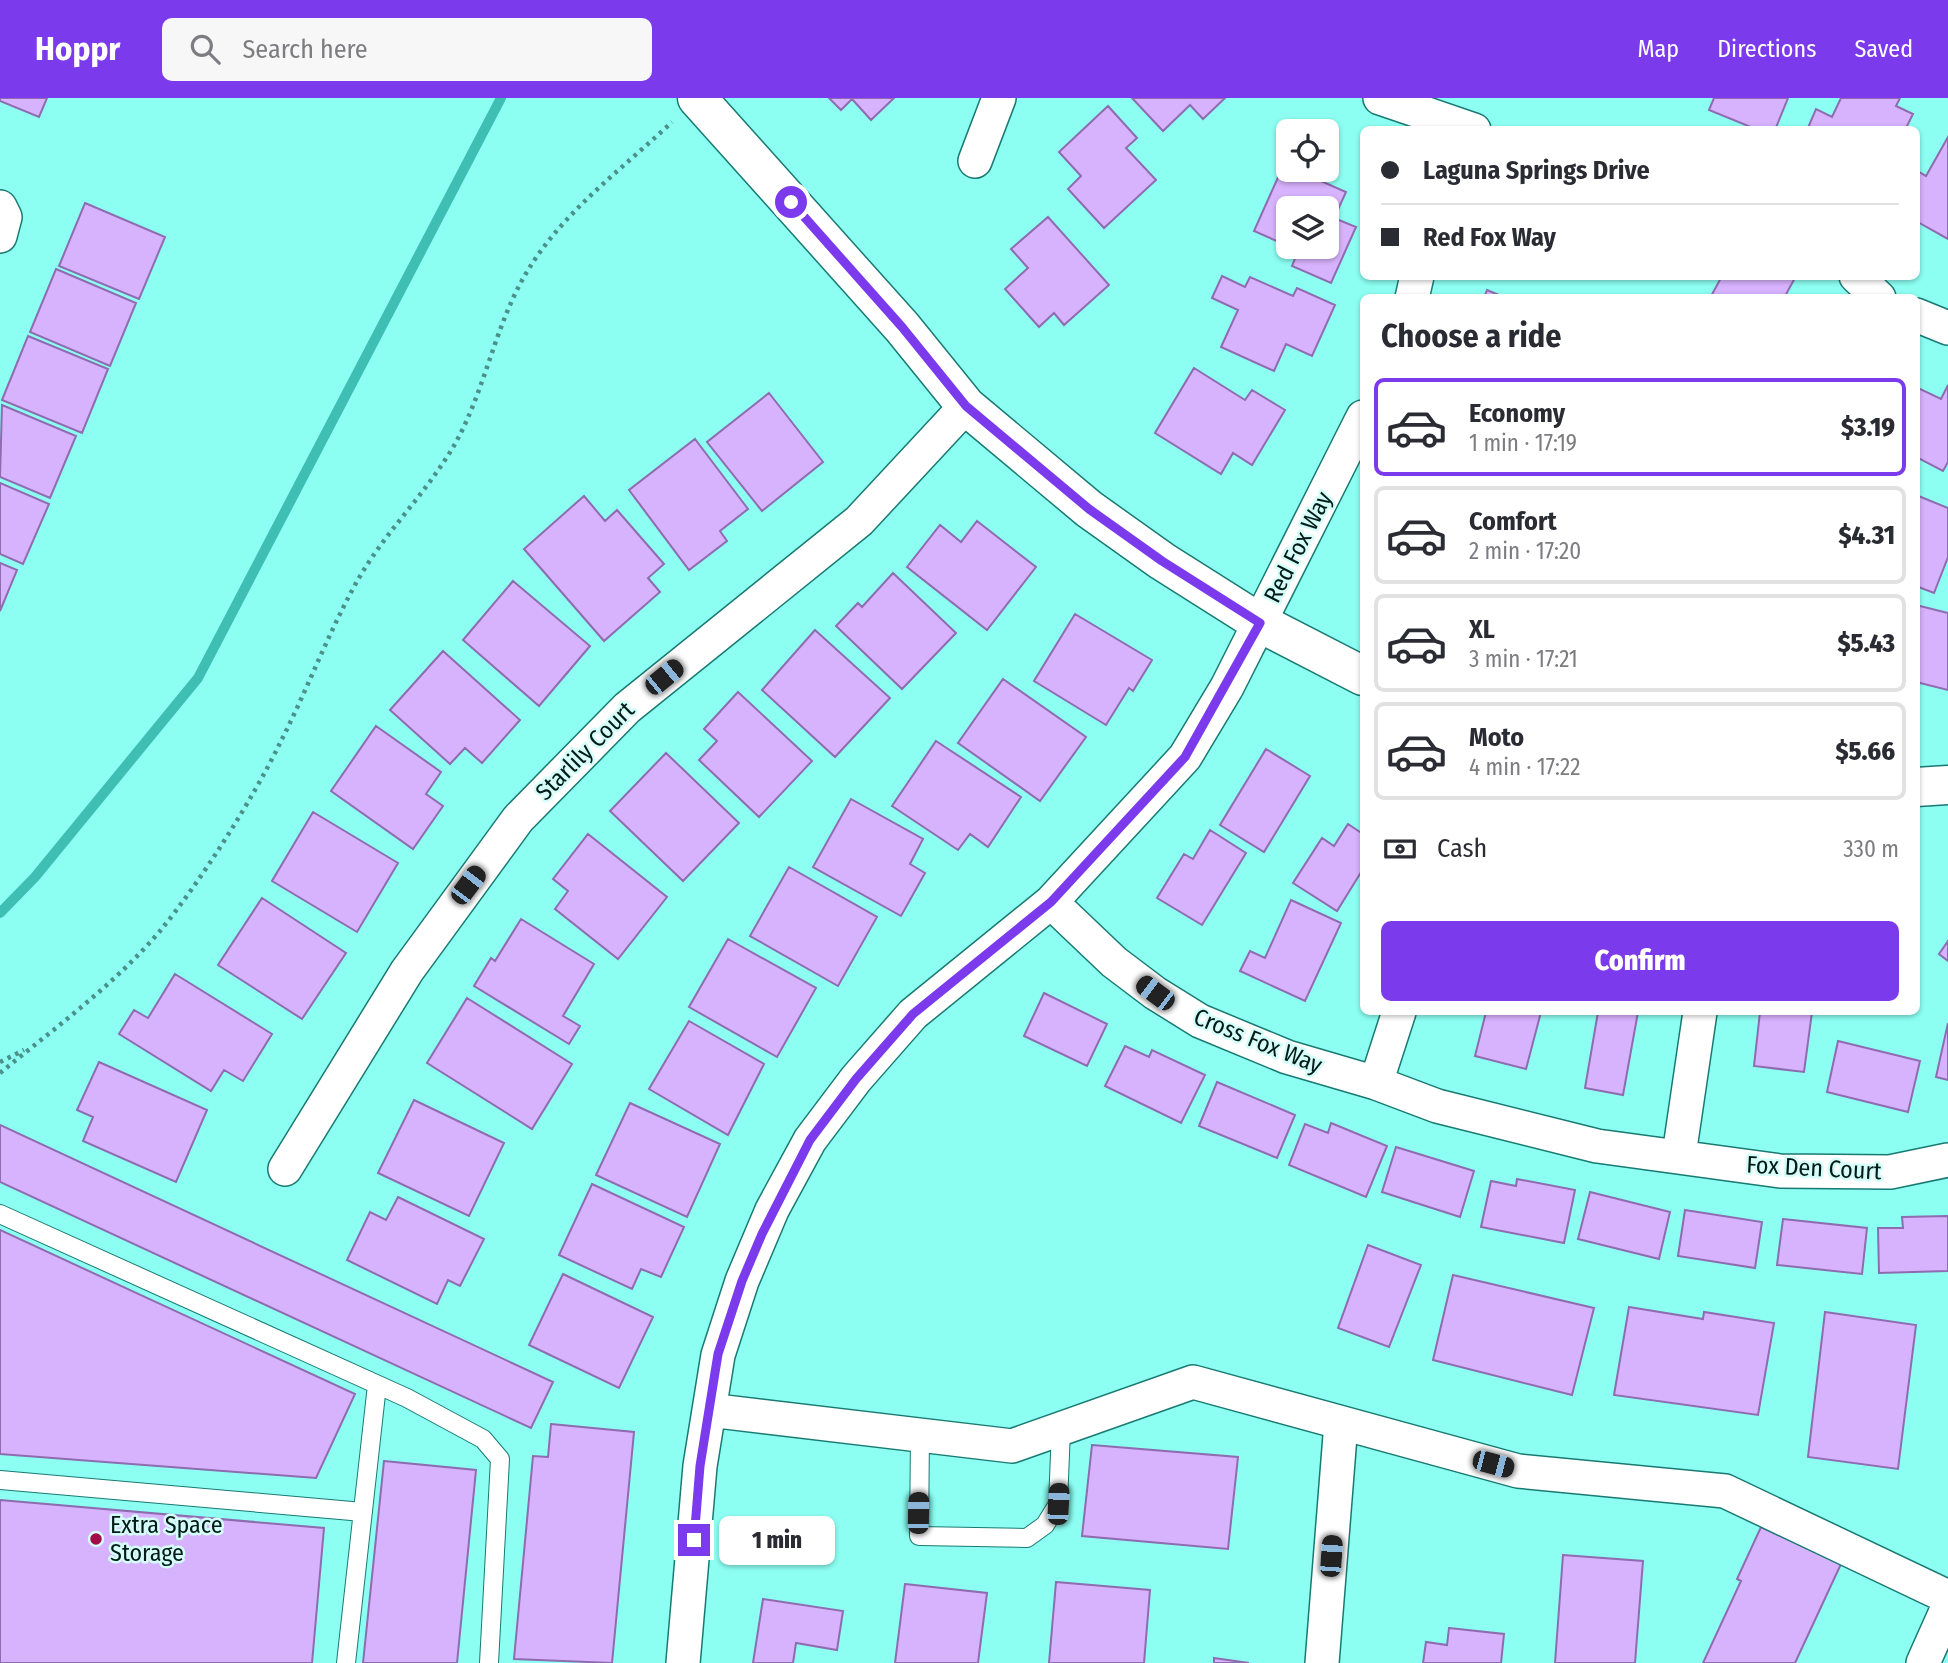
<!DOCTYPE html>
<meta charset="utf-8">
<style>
:root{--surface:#fff;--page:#f7f7f7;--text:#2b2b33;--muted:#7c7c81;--line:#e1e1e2;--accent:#7c3aed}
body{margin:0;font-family:"Fira Sans Condensed",sans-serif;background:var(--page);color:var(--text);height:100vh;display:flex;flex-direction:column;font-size:26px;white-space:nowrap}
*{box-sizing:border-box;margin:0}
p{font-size:23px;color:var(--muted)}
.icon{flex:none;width:38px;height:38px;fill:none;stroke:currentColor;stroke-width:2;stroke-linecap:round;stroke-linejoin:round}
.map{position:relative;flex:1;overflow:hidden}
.side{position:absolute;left:1360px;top:196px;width:560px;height:721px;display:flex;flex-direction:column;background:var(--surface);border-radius:10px;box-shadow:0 2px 5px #0004}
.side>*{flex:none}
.hud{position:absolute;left:1360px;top:28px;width:560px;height:154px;border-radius:10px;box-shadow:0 2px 5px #0004;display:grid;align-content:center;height:154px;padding:0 21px;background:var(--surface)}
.fabs{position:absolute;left:1276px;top:21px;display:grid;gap:14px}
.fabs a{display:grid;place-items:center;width:63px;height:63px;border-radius:10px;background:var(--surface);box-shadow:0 2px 5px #0004;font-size:35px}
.end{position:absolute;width:32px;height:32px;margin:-16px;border:9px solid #7c3aed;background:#fff;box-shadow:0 0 0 4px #fff}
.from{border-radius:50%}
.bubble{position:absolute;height:49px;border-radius:10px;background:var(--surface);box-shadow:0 2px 5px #0004;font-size:23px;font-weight:800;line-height:49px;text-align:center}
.car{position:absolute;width:21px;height:42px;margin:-21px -10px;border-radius:9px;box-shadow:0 0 5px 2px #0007;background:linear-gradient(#222 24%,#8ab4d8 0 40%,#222 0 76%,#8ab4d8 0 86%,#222 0)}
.hud b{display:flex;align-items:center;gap:24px;height:66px;font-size:26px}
.hud b+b{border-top:2px solid var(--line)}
.hud i{width:18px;height:18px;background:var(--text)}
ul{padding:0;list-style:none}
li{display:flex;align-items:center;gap:21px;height:98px;margin:0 14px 10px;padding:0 7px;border:4px solid var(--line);border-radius:10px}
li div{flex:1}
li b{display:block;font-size:26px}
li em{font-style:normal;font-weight:800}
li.current{border-color:var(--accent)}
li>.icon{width:63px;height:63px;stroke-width:1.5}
h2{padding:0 21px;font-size:32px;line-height:84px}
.pay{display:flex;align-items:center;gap:18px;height:77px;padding:0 21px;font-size:26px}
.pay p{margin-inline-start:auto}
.primary-button{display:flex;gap:14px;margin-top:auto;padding:14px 21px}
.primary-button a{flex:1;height:80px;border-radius:10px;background:var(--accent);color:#fff;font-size:28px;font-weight:800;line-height:80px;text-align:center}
header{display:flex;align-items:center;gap:42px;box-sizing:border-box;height:98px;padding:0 35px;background:var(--accent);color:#fff}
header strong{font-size:33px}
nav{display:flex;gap:38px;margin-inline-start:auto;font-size:24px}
.search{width:490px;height:63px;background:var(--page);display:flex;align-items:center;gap:18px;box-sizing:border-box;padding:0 24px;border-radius:10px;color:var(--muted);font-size:26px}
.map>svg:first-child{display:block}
</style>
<header>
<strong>Hoppr</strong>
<div class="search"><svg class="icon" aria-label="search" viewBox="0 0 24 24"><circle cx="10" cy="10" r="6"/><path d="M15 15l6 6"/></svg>Search here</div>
<nav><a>Map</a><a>Directions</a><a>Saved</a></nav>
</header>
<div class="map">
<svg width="1948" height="1565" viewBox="0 0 1948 1565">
<rect width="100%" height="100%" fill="#8cfef2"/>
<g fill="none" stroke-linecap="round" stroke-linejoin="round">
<!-- stream -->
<path stroke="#3fbeb4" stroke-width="10" d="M0,815L35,779L198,580L501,0"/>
</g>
<!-- building -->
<path fill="#d7b2fd" stroke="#8e6caf" stroke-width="2" d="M0,0H47L39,19L0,3Z
M829,0H894L871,22L852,1L841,12Z
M1132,0H1225L1203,21L1190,7L1163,33Z
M1714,0H1788L1775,32H1758L1709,12Z
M1841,0H1900L1896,8L1913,16L1905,32H1807L1816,11L1832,19Z
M1108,8L1137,40L1126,50L1156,82L1104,130L1068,91L1081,78L1059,54Z
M1948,39V141L1916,123V72L1926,78Z
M1284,66L1288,72H1296L1346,94L1334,120L1356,129L1331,185L1292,168L1298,153L1289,149H1326V110H1288V148L1254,133Z
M85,105L165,139L139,201L59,168Z
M1048,119L1109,187L1064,227L1054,215L1039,229L1005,191L1028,170L1011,151Z
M56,171L136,205L110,268L30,234Z
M1222,178L1245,189L1250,179L1293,198L1297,190L1335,207L1312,258L1286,246L1274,273L1221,249L1238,212L1212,200Z
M1722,178H1796L1784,200H1710Z
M1487,192L1506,200H1484Z
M28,238L108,271L82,335L2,302Z
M1194,270L1245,302L1252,292L1285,312L1252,367L1233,355L1221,376L1155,335Z
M1948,287V364L1943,373L1916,359V289L1941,301Z
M769,295L823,364L762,413L707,344Z
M2,307L76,338L50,400L0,379Z
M695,341L748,411L720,433L727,443L689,472L629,392Z
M0,385L49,406L23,466L0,456Z
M1916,397L1948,410V459L1934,495L1916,488Z
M584,398L605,423L617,412L664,466L648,480L660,494L604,543L524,451Z
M977,423L1036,469L987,532L907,469L940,427L961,444Z
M0,465L17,472L0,513Z
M893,475L956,535L902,591L836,528L858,505L862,509Z
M513,483L590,548L539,608L463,542Z
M1916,507L1948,515V592L1916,584Z
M1075,516L1152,562L1133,593L1129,590L1106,627L1034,583Z
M815,532L890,600L835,659L762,592Z
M443,553L520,622L482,665L465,650L450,666L390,612Z
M1003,581L1086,639L1040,703L958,645Z
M738,594L812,663L759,719L699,662L717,643L704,631Z
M376,628L441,674L426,696L443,708L413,751L331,693Z
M936,643L1021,699L988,749L970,736L958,752L892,708Z
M1266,651L1310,678L1264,754L1220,727Z
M666,655L739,725L683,783L610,713Z
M851,701L923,741L910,766L925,775L901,818L813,769Z
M313,714L398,765L357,834L272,783Z
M1348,726L1363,736V771L1337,813L1293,785L1322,740L1334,748Z
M1210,732L1246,755L1202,827L1157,800L1184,756L1193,761Z
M588,736L667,799L618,861L555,811L568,793L553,781Z
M789,769L877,819L838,888L750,838Z
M262,800L346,855L302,921L218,867Z
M1291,802L1341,825L1305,903L1240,873L1250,853L1265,860Z
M521,821L594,866L563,918L580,928L569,946L474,888L491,860L495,863Z
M728,841L816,890L777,959L689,909Z
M1948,843V863L1939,856Z
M175,876L272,936L243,983L224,972L211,993L119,936L134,912L148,920Z
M1044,895L1107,926L1087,968L1024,938Z
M467,900L572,966L532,1031L427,965Z
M1486,914H1541L1526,971L1475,958Z
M1598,914H1638L1623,997L1585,990Z
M1760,914H1812L1804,974L1754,968Z
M689,923L764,966L728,1037L649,991Z
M1948,925V982L1936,979Z
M1838,943L1920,963L1908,1014L1827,994Z
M1125,948L1149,959L1152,952L1205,977L1181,1025L1105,988Z
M99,964L207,1012L176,1084L83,1043L93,1019L77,1012Z
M1217,984L1295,1017L1277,1060L1199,1028Z
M414,1002L504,1045L469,1118L378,1075Z
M630,1005L720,1046L687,1119L596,1077Z
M1331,1025L1387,1048L1366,1099L1289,1067L1305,1026L1328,1035Z
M0,1027L553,1284L531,1330L0,1084Z
M1396,1049L1474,1073L1460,1119L1382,1094Z
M1517,1081L1575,1092L1564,1145L1481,1129L1491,1083L1516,1088Z
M592,1086L684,1129L661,1179L641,1171L632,1191L559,1157Z
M1590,1094L1670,1114L1659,1161L1578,1141Z
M398,1099L484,1141L460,1188L448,1182L437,1206L347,1162L370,1114L386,1122Z
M1685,1112L1762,1124L1755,1170L1678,1158Z
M1948,1118V1173L1879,1175L1878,1130H1903L1902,1119Z
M1783,1121L1867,1130L1862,1176L1777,1167Z
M0,1132L355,1296L316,1380L0,1356Z
M1368,1147L1421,1167L1389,1249L1338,1230Z
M563,1176L653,1219L619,1290L529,1247Z
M1453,1177L1594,1210L1572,1297L1433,1262Z
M1629,1209L1703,1221L1704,1214L1774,1225L1758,1317L1614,1297Z
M1825,1214L1916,1227L1898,1371L1808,1359Z
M551,1326L634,1334L612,1565L514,1561L533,1358L548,1359Z
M1092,1347L1238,1359L1228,1451L1082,1438Z
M384,1363L476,1372L457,1565H363Z
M0,1402L324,1430L312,1565H0Z
M1761,1429L1841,1466L1795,1565H1703L1741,1483L1737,1481Z
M1563,1457L1643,1463L1635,1565H1555Z
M1056,1484L1150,1492L1144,1565H1049Z
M905,1486L987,1495L978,1565H895Z
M763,1501L843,1513L837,1552L796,1545L793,1565H753Z
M1449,1530L1504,1536L1501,1565H1423L1426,1544L1447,1547Z
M1214,1560L1249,1565H1214Z"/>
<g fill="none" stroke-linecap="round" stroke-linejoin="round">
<!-- lane casing -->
<g stroke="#197a72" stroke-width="20">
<path id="lane" d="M0,1116L407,1300L483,1341L500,1361L489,1565
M920,1337L919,1438L1027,1440L1045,1427L1058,1406L1061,1331
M0,1382L363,1414
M346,1565L377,1287"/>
</g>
<!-- street casing -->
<g stroke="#197a72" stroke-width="36">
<path id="street" d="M1380,0L1474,32
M975,63L999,0
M0,109L5,119L0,138
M1856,178L1879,200
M1412,200L1417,178
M1916,217L1948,230
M1051,804L1114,864L1155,895L1200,923L1287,959L1376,985L1437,1008L1597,1048L1780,1073L1890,1074L1948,1062
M1376,985L1399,914
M1679,1057L1700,914
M285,1071L407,873L518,721L627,610L859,423L966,308
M709,1312L1012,1348L1193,1284L1518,1373L1725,1393L1948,1499
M683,1565L700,1368L718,1257L742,1183L772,1112L810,1042L856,981L913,916L1051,804L1185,659L1227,589L1363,319
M1322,1565L1341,1325
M1923,1565L1948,1509"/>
</g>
<!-- secondary casing -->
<g stroke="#197a72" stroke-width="41">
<path id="secondary" d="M697,0L902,229L966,308L1089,411L1162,463L1260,525L1363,578
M1916,689L1948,687"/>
</g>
<!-- path -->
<path stroke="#4a918a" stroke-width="4.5" stroke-dasharray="3.5 5" stroke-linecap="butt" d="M0,964L24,952
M0,975C55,930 114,887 160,833C201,783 253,701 281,643C307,592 327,538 355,487C380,441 417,405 445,362C481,309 490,244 519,188C554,120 618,75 672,24"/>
<!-- lane -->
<use href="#lane" stroke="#fff" stroke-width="18"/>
<!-- street -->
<use href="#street" stroke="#fff" stroke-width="33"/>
<!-- secondary -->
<use href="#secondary" stroke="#fff" stroke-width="38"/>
</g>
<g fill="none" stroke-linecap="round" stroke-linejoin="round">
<!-- route -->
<path stroke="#7c3aed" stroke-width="9" d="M694,1442L700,1368L718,1256L742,1183L762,1136L810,1042L856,981L913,916L1051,804L1185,659L1260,525L1162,463L1089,411L966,308L902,229L791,104"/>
</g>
<!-- markers -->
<circle fill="#a40c48" stroke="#d5fef9" stroke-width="2.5" cx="96" cy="1441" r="7"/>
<g text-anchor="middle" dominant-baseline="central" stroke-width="5" stroke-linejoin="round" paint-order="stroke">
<!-- street labels -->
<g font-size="24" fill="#021b19" stroke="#d5fef9">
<text transform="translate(1298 449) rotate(-63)">Red Fox Way</text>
<text transform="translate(585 653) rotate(-45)">Starlily Court</text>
<text transform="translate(1258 943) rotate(22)">Cross Fox Way</text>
<text transform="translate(1814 1070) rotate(3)">Fox Den Court</text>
</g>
<!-- poi labels -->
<g font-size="24" fill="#021b19" stroke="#d5fef9" text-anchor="start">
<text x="110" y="1427">Extra Space<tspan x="110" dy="28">Storage</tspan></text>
</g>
</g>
</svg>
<div class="fabs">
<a><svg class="icon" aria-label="locate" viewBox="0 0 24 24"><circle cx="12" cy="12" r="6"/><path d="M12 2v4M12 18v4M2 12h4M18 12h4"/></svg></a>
<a><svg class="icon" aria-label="layers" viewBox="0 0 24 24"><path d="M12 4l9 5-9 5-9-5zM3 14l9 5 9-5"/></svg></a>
</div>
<i class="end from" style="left:791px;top:104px"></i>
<i class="end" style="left:694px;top:1442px"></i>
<div class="bubble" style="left:719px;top:1418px;width:116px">1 min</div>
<i class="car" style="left:664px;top:579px;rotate:51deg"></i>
<i class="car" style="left:468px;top:787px;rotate:37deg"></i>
<i class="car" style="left:1155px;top:895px;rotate:307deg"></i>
<i class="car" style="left:1493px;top:1366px;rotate:105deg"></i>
<i class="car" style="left:1058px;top:1406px;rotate:3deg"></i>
<i class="car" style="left:918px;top:1415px;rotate:1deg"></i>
<i class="car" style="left:1331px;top:1458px;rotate:4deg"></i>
<div class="hud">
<b><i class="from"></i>Laguna Springs Drive</b>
<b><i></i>Red Fox Way</b>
</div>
<section class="side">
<h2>Choose a ride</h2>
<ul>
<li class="current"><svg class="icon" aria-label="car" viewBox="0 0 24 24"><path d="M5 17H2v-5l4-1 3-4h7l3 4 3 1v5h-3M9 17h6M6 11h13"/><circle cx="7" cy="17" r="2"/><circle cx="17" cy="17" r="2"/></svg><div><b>Economy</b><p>1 min · 17:19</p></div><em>$3.19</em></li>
<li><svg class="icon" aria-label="car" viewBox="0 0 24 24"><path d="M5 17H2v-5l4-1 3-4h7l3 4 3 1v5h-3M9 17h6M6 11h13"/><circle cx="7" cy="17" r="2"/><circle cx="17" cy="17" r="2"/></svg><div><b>Comfort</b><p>2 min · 17:20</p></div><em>$4.31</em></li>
<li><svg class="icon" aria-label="car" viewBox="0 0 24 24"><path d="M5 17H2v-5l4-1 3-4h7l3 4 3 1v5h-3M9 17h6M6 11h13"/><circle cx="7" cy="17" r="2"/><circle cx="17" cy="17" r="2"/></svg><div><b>XL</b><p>3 min · 17:21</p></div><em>$5.43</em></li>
<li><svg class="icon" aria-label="car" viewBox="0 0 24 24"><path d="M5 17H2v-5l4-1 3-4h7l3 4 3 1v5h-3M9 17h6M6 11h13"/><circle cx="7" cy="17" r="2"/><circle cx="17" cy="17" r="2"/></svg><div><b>Moto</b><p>4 min · 17:22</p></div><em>$5.66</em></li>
</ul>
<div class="pay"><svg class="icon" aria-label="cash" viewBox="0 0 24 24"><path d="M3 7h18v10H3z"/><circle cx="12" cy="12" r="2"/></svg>Cash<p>330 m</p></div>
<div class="primary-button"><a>Confirm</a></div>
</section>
</div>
